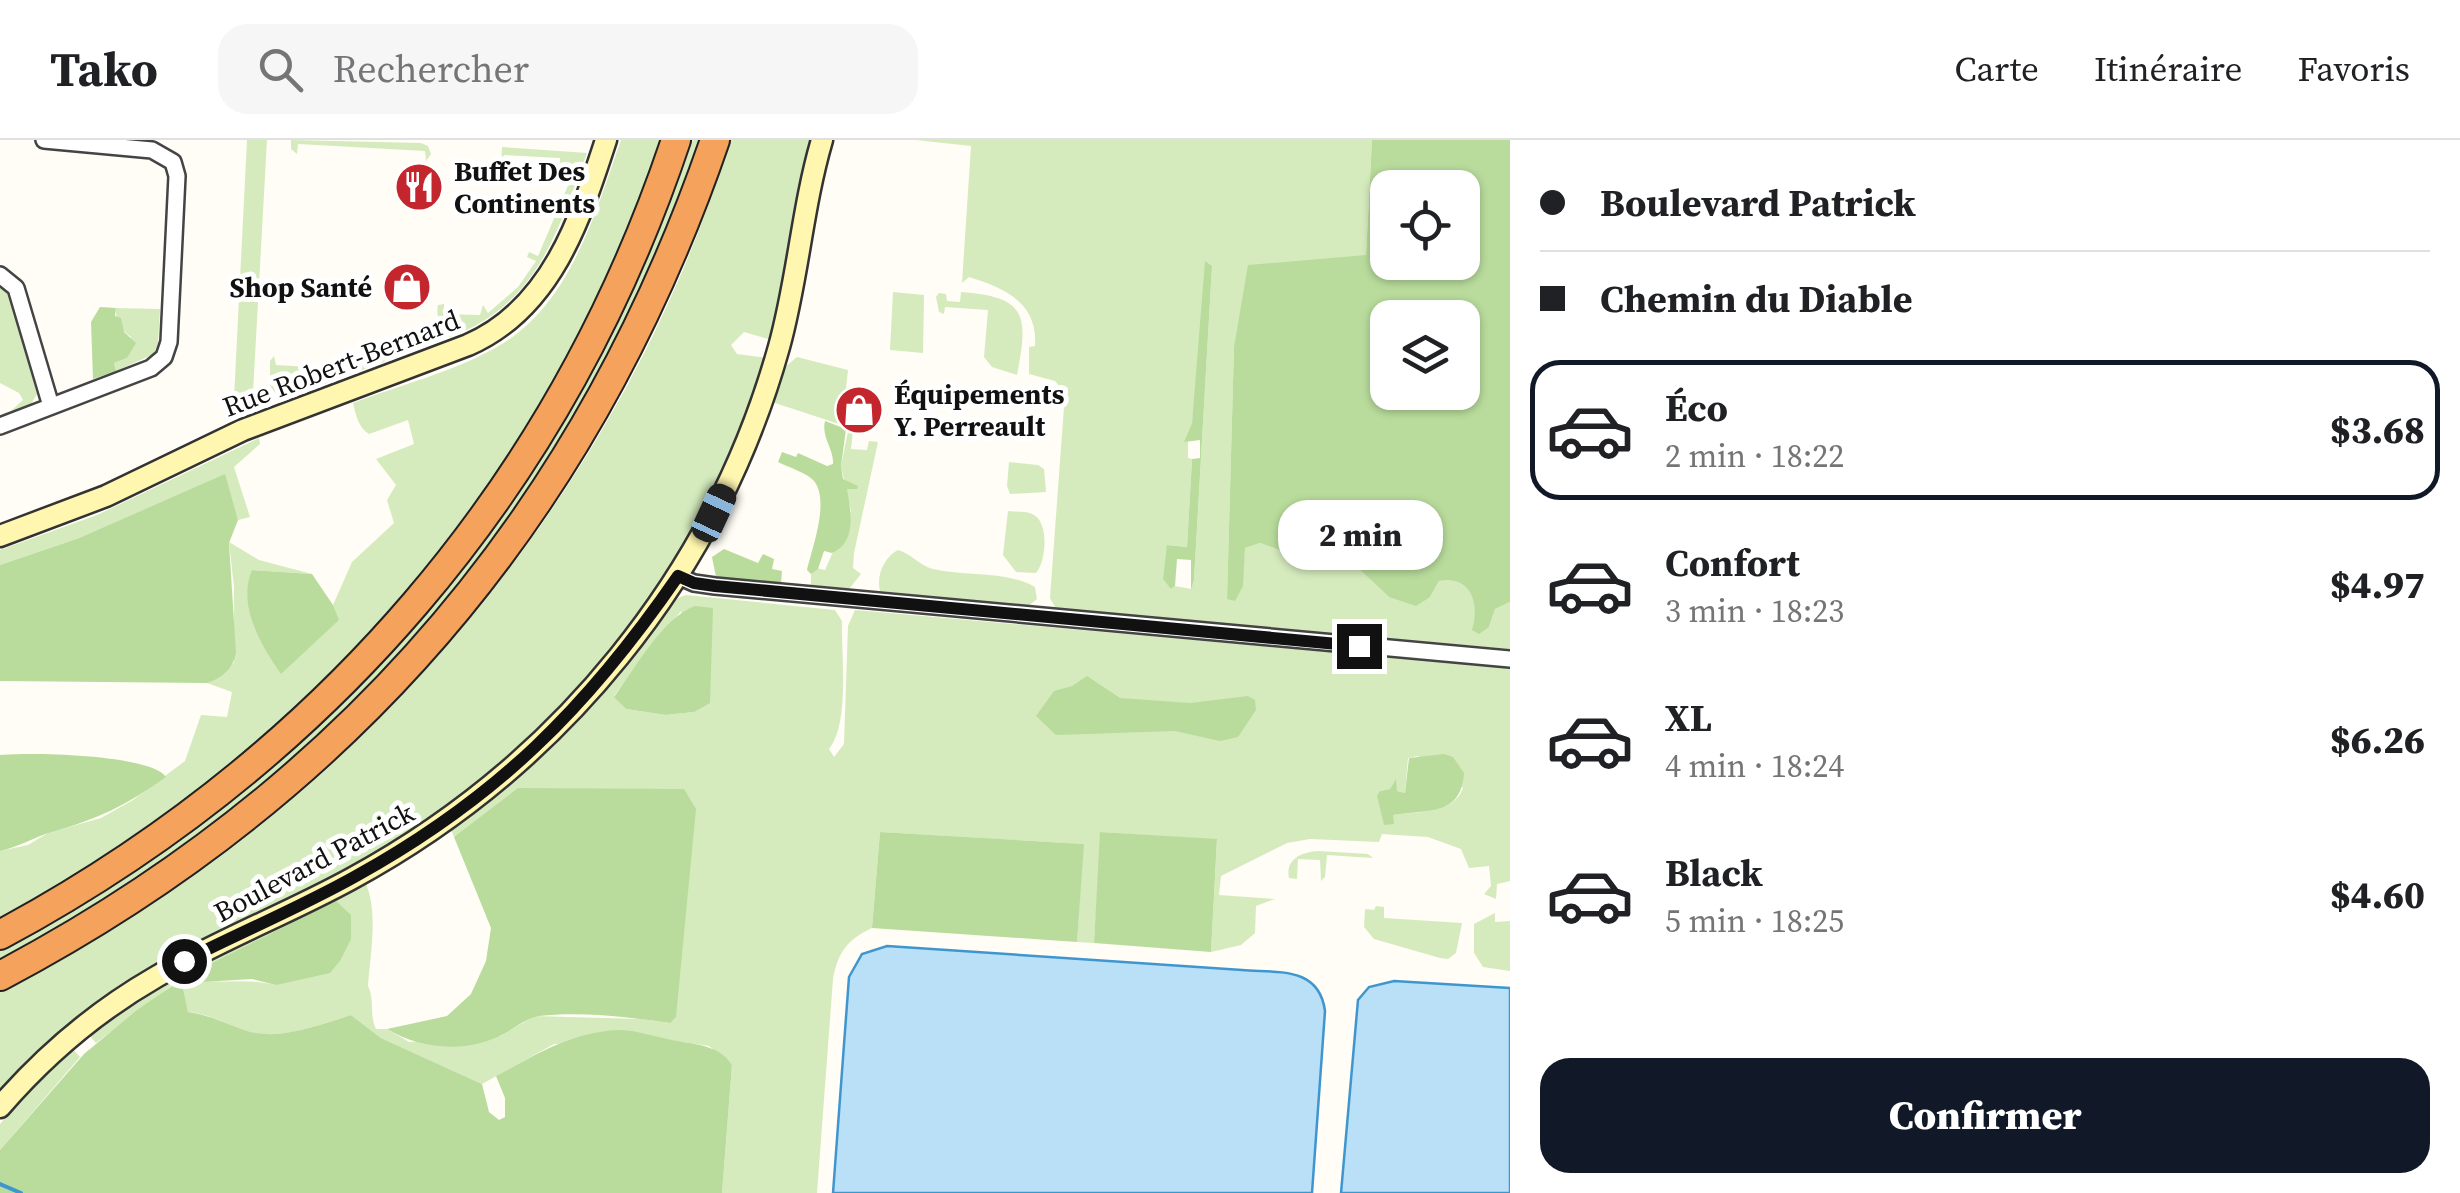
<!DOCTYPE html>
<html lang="fr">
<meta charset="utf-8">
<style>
:root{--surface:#fff;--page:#f6f6f6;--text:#202124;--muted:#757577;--line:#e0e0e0;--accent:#111827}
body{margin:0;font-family:"Source Serif 4",serif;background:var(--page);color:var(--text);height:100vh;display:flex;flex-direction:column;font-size:38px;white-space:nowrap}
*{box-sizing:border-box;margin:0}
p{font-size:32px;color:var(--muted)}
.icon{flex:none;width:55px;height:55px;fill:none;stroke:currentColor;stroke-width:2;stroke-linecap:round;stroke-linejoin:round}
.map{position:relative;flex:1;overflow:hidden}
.panel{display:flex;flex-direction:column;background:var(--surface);width:950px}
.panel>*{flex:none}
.banner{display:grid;align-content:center;height:220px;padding:0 30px;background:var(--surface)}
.buttons{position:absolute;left:1370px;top:30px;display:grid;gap:20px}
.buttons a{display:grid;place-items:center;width:110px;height:110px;border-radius:20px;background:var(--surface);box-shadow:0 2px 8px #0004;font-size:50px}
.end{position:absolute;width:45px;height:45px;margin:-22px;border:12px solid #111;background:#fff;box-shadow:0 0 0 5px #fff}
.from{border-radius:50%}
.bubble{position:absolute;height:70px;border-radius:30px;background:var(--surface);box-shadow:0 2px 8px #0004;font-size:32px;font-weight:800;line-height:70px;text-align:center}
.car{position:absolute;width:30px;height:60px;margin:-30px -15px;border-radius:12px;box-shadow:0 0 8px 2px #0007;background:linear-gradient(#222 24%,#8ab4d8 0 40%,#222 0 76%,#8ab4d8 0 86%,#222 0)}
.banner b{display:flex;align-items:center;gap:35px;height:95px;font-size:38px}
.banner b+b{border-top:2px solid var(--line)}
.banner i{width:25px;height:25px;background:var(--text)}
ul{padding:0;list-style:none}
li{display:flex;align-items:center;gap:30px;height:140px;margin:0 20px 15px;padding:0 10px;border:5px solid transparent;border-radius:30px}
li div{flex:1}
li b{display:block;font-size:38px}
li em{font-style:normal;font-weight:800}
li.active{border-color:var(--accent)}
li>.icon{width:90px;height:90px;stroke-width:1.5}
.cta{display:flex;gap:20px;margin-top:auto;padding:20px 30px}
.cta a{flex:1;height:115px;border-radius:30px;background:var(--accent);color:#fff;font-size:40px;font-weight:800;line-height:115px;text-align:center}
header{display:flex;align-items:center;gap:60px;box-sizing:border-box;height:140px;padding:0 50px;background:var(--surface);border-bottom:2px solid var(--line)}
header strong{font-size:48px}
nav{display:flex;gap:55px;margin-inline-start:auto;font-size:35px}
.search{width:700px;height:90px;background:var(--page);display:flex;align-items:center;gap:25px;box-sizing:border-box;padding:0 35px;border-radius:30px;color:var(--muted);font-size:38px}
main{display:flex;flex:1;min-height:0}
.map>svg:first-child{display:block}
</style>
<header>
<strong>Tako</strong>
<div class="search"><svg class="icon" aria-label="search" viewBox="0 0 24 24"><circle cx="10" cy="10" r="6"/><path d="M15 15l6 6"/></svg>Rechercher</div>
<nav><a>Carte</a><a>Itinéraire</a><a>Favoris</a></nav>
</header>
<main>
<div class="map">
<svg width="1510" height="1053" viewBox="0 0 1510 1053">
<rect width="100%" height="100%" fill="#fffdf5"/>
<!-- green -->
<path fill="#d5ebbd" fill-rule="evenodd" d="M247,0H267L252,270L233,278Z
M291,0L421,3L428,6L431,14L426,21L425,11L298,4L297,14L291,9Z
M621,0H660C551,331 310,619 0,778V711L28,705L48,693L101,678L133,660L185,621L201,575L227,577L232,552L207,543L225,533L234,522V447L229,402L259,420L312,434L252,430L281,533L338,480L333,465L352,422L394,383L387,360L396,345L376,319L414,304L408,280L369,294C358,287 356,275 353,263C400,245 453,232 497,207C570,166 595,74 621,0Z
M688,0H704L673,87L572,290L555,305L530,346L450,457L364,555L253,659L145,740L0,824V808L209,676L257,638L300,599L436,456Z
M730,0H811L772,200L744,192L731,205L737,214L767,218C685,455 554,622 330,739C212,801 89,847 0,951V852C85,806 167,758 243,699C468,525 648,272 730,0Z
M916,0H1372L1366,115L1234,207L1227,459L1242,446L1245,408L1260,403L1327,427L1358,428L1389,457H1430L1439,441C1472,435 1480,464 1473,490L1489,487L1495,469L1510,462V509L1056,469L1050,458L1065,253L1055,241L1029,234V207L1035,206C1038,162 1004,148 969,137L962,143L971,6ZM1212,126L1194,440L1191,449L1175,446L1171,449L1167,405L1187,407L1192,319L1188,318V300H1185L1192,283Z
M502,7L587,13C557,93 537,165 450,197C442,193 435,174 438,165L444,164V174L480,175L483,165L488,173L518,147L536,121L527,117L529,112L538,116L573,34L560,28V18L504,15L501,25Z
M0,144L9,154L37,254L31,264L11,271L23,260L19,253L0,243Z
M893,152L924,155L923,213L890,210Z
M961,152C1026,157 1029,174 1017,235L992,227L984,217L988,170L945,167L944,174L939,172L936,157L939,153L946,154L947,161L960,162Z
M116,168L160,169L158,203L154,214L116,231L114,223L127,218L131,197C121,191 115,180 116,168Z
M421,192L428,200L424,207L289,257L278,256L270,246V221L274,216L276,225L345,229L347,219L354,227L424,202Z
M797,217L848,230L842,285L772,262L784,228Z
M852,272H855L851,309L867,310L869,301L878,302L854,413L853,428L861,434L849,449L811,446V434L816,428L825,430L851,371L841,326Z
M259,298L260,304L234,327L250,377L238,380L224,335L79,398L0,425V410L97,375Z
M1009,322L1038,325L1044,329L1046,352L1010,354L1007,346Z
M1008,371C1015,372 1026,371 1032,374C1050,381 1046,422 1036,433L1016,432L1003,415Z
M898,410C912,414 920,426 933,429C966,437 1005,430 1035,447L1037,459L1027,467L880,451C876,436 884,417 898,410Z
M686,455L835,470L842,481C841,515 850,583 829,609L834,617L844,604L848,486L855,470L1510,528V741L1497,744L1496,759L1484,754L1491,746L1489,726L1469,728L1461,709L1428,697L1382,694L1379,702L1310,699L1287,703L1221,736L1219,755L1275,759L1256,766L1255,793L1241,805L1211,812L1217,700L1101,692L1094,803L1077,802L1083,704L880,692L872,788C847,800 838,812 833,839L817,1053H722L732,925L709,906L670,900L554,904L482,944L381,898L351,875C318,885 276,903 241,890C222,882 209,874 188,872L179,840L96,903L89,895C172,831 271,789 365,742C379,771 370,815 368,846C375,860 369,875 376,889H387L409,902L501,896L534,876L641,879L670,883L478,681L454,697L451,690L507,648L576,582L678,458ZM681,471L694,572L666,575L626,569L614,556ZM1418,616L1463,648C1453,675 1417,671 1393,675L1380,651L1390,649L1396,640V651L1405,653L1408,618ZM336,762L276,845C243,837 214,845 181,839Z
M1318,711L1368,714L1373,718L1327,715L1325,737L1321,741L1320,720L1298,719L1297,739L1289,738C1285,719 1302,712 1318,711Z
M1376,766L1384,767V778L1462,783L1456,813L1448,819L1440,818L1374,799L1364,787L1365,769L1374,770Z
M1495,773V782L1510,781V831L1483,827L1474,813V784Z
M73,909L80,917L0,1010V984L34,945Z"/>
<!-- forest -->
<path fill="#b9dc9c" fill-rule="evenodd" d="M1372,0H1510V462L1495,469L1489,487L1479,494L1472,490C1480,465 1472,435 1439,441L1430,457L1416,466L1389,457L1358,428L1328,427L1260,403L1245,408L1243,446L1235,461L1227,459L1234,207L1248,125L1366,115ZM1388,48H1462V122H1388ZM1388,178H1462V252H1388Z
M1205,121L1212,126L1194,440L1191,450V420L1177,419L1175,446L1171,449L1163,439L1167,405L1187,407L1192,319L1200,318V300L1184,302L1192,283Z
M100,167L116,168L115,176L121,178L124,192L136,203L127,218L114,223L116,231L93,239L91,182Z
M825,281L846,289L841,326L843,339L858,346L857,349H847C851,372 857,402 832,413L824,411L818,429L811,434L807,430C812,408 830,361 814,341C807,333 788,327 778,322L782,312L796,317L798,313L827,326L833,324C834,308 821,298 825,281Z
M225,334L238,380L229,403L236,513C233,529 222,538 207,543L0,541V425L79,398Z
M724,409L758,423L763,414L774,419L772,429L782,431L781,444L716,437L712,417Z
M252,430L312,434L333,465L339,480L281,534C261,505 237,465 252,430Z
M695,466L713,468L710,563L694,572L666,575L626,569L614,557C634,530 663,477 695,466Z
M1087,536L1120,558L1190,563L1248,556L1255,560L1256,570L1238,597L1220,601L1175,591L1056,595L1036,576L1054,551L1072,546Z
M1444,614L1453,617L1464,633C1461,677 1428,669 1393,675L1394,684L1384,685L1377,656L1380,651L1390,649L1396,639L1397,651L1405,653L1409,618Z
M0,615C29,612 150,614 166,637C127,665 98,679 52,692C34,697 19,707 0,711Z
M518,648L684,649L696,669L676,877L670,883C629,877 580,871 539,876C526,878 515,888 504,894C467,913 422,910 387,889L447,876L471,854L486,821L491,788L454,697Z
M880,692L1084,704L1077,802L872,788Z
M1100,692L1217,699L1211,812L1094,803Z
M336,761L351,775V799L340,821L330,833L276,845L252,839L202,842L181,840L188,872C209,875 222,882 241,889C276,903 318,885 351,875L381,898L482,944L489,972L499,980L505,977V958L496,936C535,915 572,892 618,890C638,890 658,898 678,901C699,905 720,906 732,925L722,1053H0V1010L84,914L137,870L188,835Z"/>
<!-- water -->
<path fill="#b9e0f7" stroke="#3f96cf" stroke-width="2.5" d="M887,806L1242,830C1278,833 1319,826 1325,871L1312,1053H833L849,837L862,814Z
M1394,841L1510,848V1053H1341L1358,860L1369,847Z"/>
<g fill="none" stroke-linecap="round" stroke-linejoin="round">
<!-- stream -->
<path stroke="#3f96cf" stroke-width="4" d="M0,1044L21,1053"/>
<!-- street casing -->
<g stroke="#444" stroke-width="20">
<path id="street" d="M0,135L16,148L51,266
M0,286L151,228L164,217L169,202L177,36L173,22L152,10L44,0
M678,436L694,443L715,446L1510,519"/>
</g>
<!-- secondary casing -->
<g stroke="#333" stroke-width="25">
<path id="secondary" d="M0,396L106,356L243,290L468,205C551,169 580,80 606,0
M0,967C44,916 97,871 156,837C219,800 287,774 351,739C559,626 715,436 779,207C798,139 802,68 822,0"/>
</g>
<!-- highway casing -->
<g stroke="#222" stroke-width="32">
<path id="highway" d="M0,795C323,621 559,350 676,0
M0,836C349,652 587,373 715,0"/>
</g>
<!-- street -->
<use href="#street" stroke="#fff" stroke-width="15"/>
<!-- secondary -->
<use href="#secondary" stroke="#fff6b0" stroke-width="20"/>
<!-- highway -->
<use href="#highway" stroke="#f5a25d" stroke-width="28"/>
</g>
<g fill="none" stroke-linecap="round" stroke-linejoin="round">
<!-- route -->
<path stroke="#111" stroke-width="12" d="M184,821C241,792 301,767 356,736C497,658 587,568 678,436L694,443L715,446L1359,506"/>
</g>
<!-- icons -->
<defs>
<g id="restaurant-disc" transform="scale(2.5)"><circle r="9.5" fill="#c4262e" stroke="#fff"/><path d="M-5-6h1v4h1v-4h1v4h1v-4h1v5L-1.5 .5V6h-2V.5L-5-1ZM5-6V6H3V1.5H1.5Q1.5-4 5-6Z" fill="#fff"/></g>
<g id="shop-disc" transform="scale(2.5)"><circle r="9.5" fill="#c4262e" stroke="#fff"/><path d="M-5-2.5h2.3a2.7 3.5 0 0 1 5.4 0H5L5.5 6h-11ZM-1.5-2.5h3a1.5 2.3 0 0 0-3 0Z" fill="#fff"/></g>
</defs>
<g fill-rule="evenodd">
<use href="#restaurant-disc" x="419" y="47"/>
<use href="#shop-disc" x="407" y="147"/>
<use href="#shop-disc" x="859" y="270"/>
</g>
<g text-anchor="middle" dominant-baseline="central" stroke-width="10" stroke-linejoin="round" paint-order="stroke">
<!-- poi labels -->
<g font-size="28" font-weight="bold" fill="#111" stroke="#fff" text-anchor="start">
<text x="454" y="31">Buffet Des<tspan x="454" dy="32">Continents</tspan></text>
<text x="372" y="147" text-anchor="end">Shop Santé</text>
<text x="894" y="254">Équipements<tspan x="894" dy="32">Y. Perreault</tspan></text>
</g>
<!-- street labels -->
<g font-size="28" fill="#111" stroke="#fff">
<text transform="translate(341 223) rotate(-21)">Rue Robert-Bernard</text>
<text transform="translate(314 722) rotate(-28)">Boulevard Patrick</text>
</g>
</g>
</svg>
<div class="buttons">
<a><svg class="icon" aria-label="locate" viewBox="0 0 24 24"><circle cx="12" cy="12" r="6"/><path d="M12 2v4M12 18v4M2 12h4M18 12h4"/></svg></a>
<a><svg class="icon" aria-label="layers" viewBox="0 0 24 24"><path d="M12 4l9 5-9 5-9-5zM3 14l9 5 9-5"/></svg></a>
</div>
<i class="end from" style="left:184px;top:821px"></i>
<i class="end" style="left:1359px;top:506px"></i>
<div class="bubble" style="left:1278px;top:360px;width:165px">2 min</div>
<i class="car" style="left:714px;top:373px;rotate:25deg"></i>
</div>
<section class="panel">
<div class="banner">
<b><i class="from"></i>Boulevard Patrick</b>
<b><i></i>Chemin du Diable</b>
</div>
<ul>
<li class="active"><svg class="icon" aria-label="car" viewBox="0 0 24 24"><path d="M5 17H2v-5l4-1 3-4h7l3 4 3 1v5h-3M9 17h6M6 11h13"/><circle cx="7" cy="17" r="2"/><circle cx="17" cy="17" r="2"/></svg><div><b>Éco</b><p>2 min · 18:22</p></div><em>$3.68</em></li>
<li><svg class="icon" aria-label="car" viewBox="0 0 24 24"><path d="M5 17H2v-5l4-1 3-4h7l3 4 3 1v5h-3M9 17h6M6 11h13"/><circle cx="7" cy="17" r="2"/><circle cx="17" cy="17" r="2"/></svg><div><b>Confort</b><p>3 min · 18:23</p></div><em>$4.97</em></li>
<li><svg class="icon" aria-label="car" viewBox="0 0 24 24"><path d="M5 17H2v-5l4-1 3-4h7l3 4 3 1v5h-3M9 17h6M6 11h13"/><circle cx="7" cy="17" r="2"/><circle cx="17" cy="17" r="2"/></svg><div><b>XL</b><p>4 min · 18:24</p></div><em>$6.26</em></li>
<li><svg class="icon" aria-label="car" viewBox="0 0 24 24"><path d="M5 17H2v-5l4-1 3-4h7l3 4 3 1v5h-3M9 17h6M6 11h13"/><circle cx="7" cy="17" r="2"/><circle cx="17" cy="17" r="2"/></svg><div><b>Black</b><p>5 min · 18:25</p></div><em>$4.60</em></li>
</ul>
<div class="cta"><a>Confirmer</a></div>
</section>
</main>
